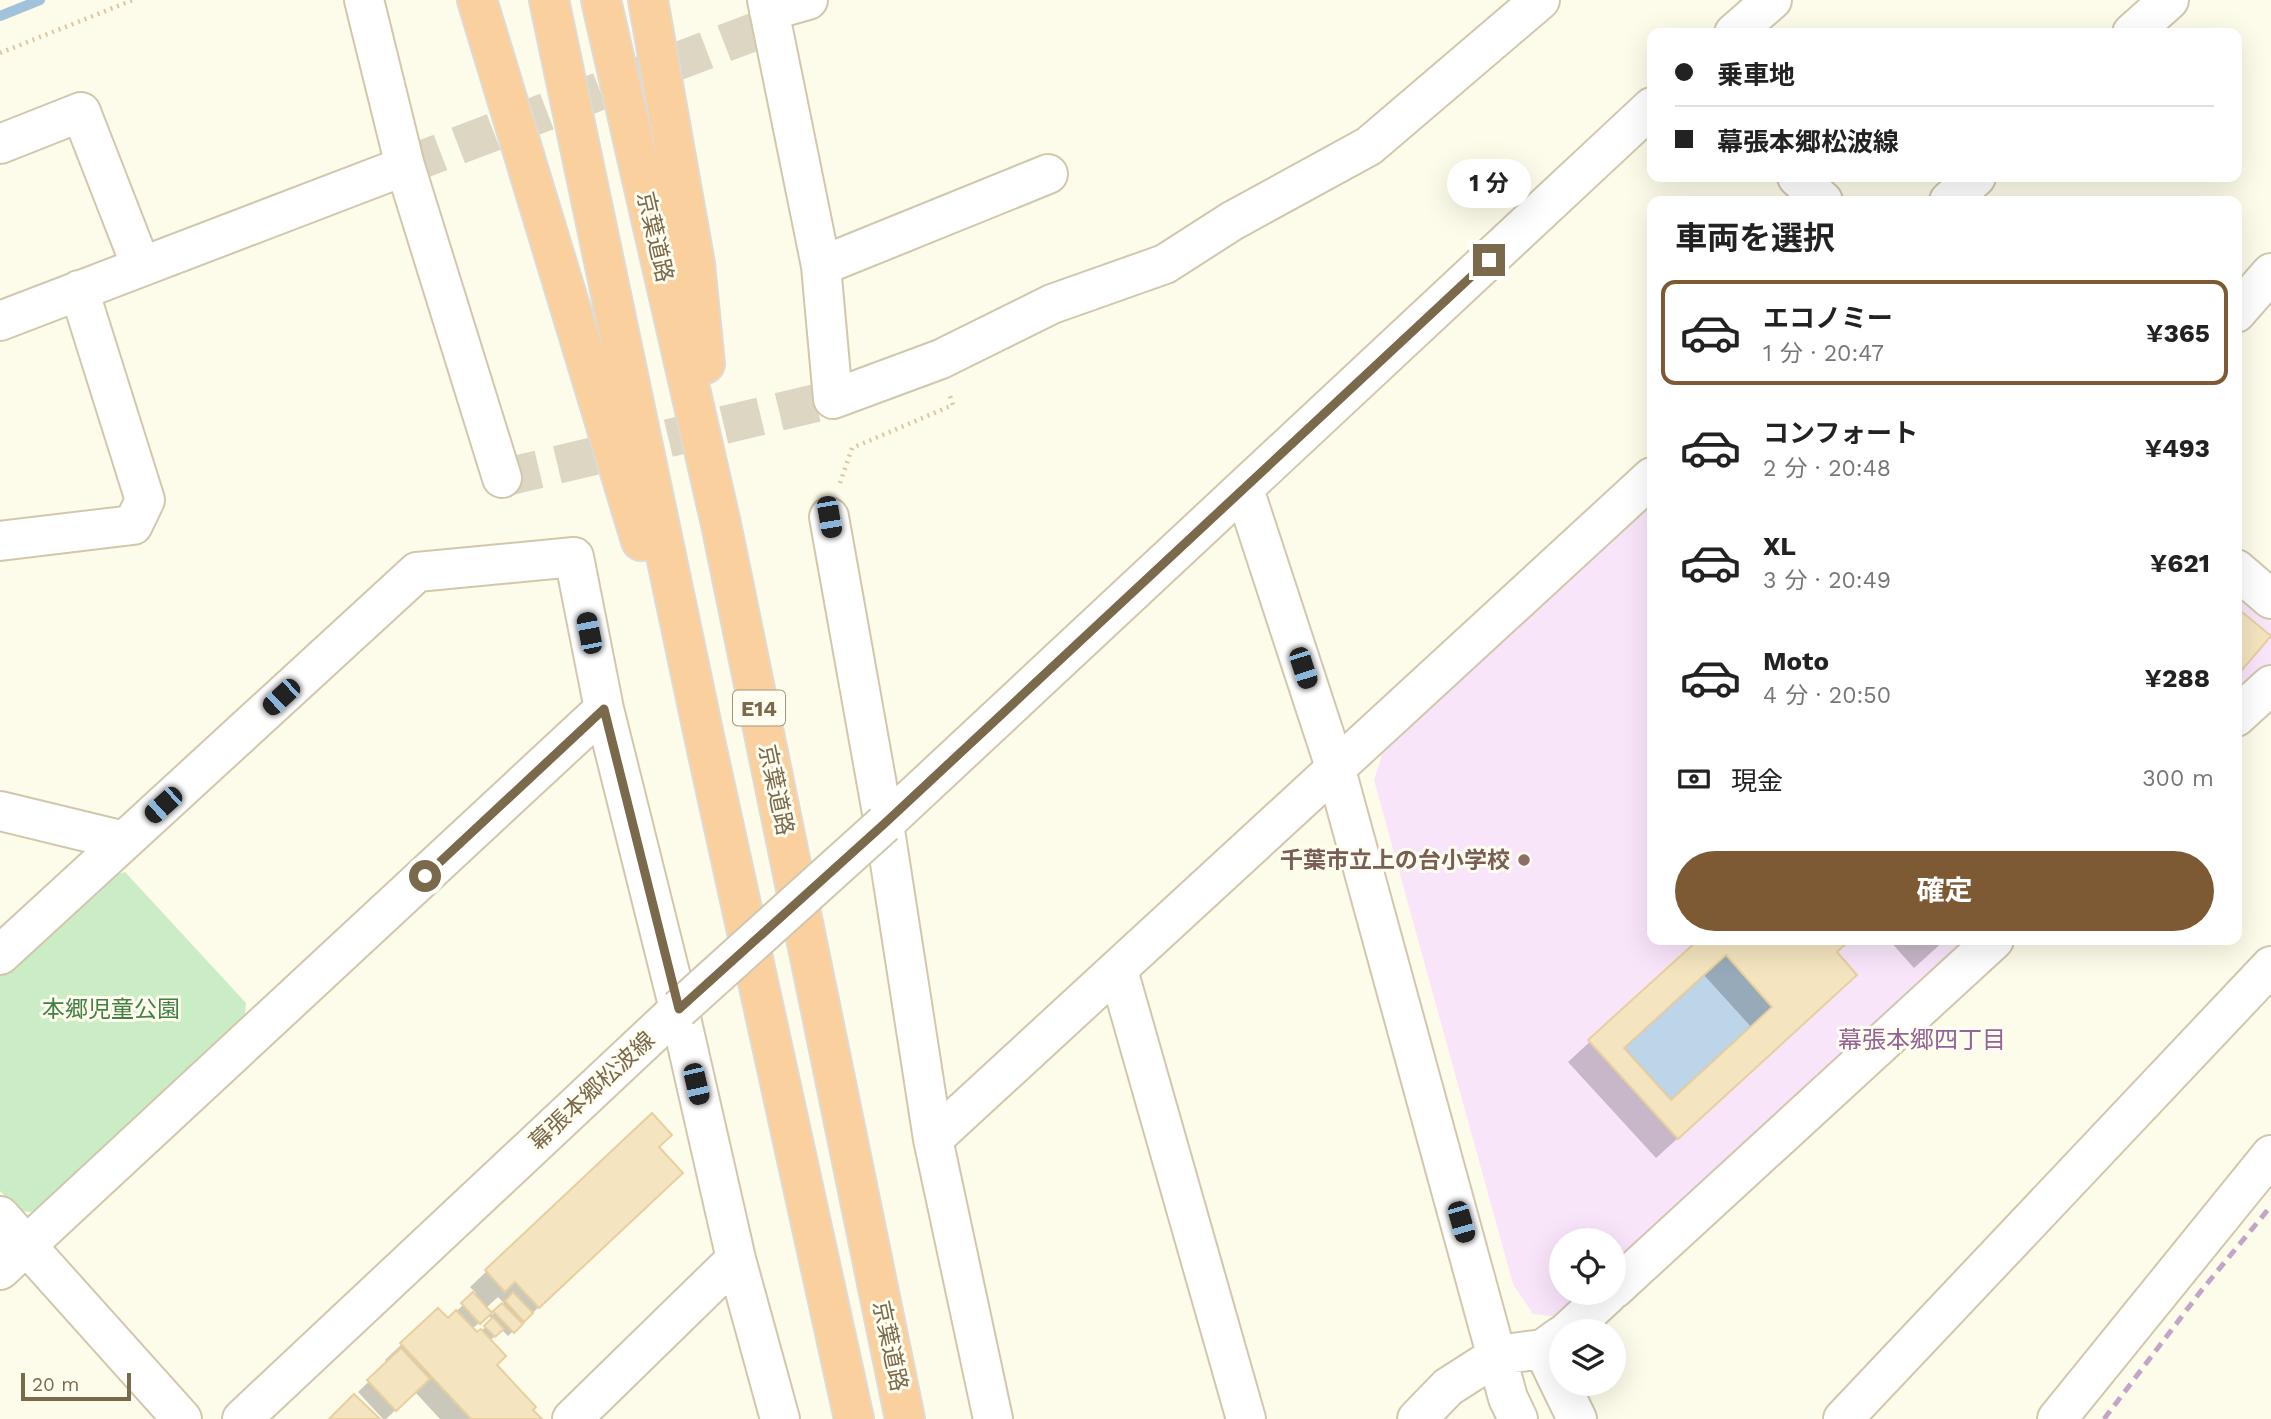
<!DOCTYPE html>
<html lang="ja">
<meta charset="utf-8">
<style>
:root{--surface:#fff;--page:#f2f2f2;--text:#222;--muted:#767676;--line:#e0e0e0;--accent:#7d5934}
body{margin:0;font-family:"Work Sans","Noto Sans JP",sans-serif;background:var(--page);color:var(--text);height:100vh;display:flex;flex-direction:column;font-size:26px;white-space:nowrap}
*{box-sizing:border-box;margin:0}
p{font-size:23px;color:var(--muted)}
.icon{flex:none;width:38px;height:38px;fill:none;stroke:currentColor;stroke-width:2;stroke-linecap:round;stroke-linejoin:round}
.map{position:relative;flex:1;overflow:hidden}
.panel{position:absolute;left:1647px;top:196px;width:595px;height:749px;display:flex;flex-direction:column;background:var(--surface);border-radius:14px;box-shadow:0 7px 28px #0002}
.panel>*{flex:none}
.hud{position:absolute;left:1647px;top:28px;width:595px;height:154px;border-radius:14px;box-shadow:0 7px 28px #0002;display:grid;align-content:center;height:154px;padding:0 28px;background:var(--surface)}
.fabs{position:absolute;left:1549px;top:1228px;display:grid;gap:14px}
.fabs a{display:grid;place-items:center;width:77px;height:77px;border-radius:50%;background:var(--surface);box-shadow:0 7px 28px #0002;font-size:35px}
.scale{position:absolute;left:21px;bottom:18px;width:110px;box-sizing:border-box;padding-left:7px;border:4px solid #7a694b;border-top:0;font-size:19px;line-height:24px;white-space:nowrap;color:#7a694b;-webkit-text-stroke:5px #fffdf0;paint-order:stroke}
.end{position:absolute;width:32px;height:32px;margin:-16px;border:9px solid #7a694b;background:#fff;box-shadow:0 0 0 4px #fff}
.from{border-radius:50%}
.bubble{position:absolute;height:49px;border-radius:24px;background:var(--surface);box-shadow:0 7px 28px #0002;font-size:23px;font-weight:700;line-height:49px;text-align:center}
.car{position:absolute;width:21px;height:42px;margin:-21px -10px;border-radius:9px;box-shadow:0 0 5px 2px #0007;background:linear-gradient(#222 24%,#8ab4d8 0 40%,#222 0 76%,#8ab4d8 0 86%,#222 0)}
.hud b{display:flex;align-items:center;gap:24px;height:66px;font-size:26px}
.hud b+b{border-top:2px solid var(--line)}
.hud i{width:18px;height:18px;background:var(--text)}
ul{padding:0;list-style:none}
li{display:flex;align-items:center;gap:21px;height:105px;margin:0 14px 10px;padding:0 14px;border:4px solid transparent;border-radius:14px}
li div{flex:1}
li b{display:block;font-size:26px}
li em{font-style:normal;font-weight:700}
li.on{border-color:var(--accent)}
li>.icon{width:63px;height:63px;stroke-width:1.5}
h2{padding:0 28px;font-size:32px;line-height:84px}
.pay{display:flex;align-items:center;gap:18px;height:77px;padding:0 28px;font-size:26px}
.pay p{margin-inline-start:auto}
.cta{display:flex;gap:14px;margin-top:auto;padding:14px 28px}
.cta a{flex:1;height:80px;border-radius:42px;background:var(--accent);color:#fff;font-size:28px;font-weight:700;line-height:80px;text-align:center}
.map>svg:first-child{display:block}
</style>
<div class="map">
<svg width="2271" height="1419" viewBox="0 0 2271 1419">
<rect width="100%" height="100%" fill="#fdfbe9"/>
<!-- education -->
<path fill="#f9e5fa" d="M1652,499V940H1971L1614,1269V1241H1561V1293H1587L1560,1317L1533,1314L1513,1284L1374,780L1385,746Z
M2236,592L2271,622V665L2237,696Z"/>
<!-- green -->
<path fill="#cbedc6" d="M125,872L246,1003L244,1024L43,1213L19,1211L0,1191V974L104,877Z"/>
<!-- water -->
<path fill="#bcd5e9" stroke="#a1c2db" stroke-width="2" d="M1726,955L1772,1007L1671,1100L1624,1048Z"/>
<!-- shadow -->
<path fill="#0003" fill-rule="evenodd" d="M1700,940H1850L1835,953L1834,996L1656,1158L1568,1062ZM1704,975L1752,1028L1671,1102L1623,1049Z
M1889,940H1945L1914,968Z
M652,1115L665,1189L508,1336L501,1329L490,1341L495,1365L539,1419H440L415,1392L386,1419H383L358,1392L388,1363L385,1360L438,1310L447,1320L476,1293L470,1287ZM498,1297L504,1303L492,1315L486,1308ZM488,1315L493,1320L477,1335L472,1329Z"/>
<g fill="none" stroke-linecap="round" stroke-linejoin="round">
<!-- stream -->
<path stroke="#a1c2db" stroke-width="10" d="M0,16L40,0"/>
</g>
<!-- building -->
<path fill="#f4e4bf" stroke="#e8cf9f" stroke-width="2" fill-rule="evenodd" d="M2236,607L2271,636L2236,677Z
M1698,940H1850L1837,952L1857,975L1678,1139L1588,1040ZM1726,955L1772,1007L1671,1100L1624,1048Z
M652,1113L672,1135L659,1147L683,1173L539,1308L515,1282L505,1292L485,1270Z
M473,1292L492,1313L480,1324L461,1303Z
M513,1292L533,1313L524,1322L505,1301Z
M502,1303L523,1324L514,1333L493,1311Z
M438,1308L448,1318L456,1310L477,1332L481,1329L506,1356L497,1365L536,1407L533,1410L542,1419H471L400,1343Z
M493,1317L504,1329L495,1337L484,1326Z
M401,1348L430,1379L396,1411L367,1380Z
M354,1394L380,1419H329Z"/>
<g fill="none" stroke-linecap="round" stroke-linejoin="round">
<!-- minor-tunnel -->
<path stroke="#dcd6c2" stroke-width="38" stroke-dasharray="38 19" stroke-linecap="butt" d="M405,166L772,25
M502,478L833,399"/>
<!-- minor casing -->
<g stroke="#d1c7ad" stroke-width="42">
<path id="minor" d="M364,0L405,166L502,478
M767,0L821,266L833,399L941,359L1052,304L1165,264L1232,221L1369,146L1540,0
M769,11L808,0
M1734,33L1772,0
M2132,33L2169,0
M0,144L81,112L141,266
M1797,177L1823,201
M1949,201L1976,177
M821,266L1048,174
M2236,313L2271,273
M0,321L405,166
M1244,489L1336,770L1508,1398L1518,1419
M829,517L884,824L933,1139L993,1419
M0,541L133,525L145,500L79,290
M2236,569L2271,599
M2236,717L2271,685
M0,811L124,841
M884,824L1652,107
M0,955L417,572L574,557L604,709L679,1009L736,1259L780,1419
M1118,970L1246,1419
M933,1139L1652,477
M0,1216L182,1419
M0,1270L604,709
M1614,1289L1994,940
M1567,1332L1609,1293
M1543,1349L1577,1419
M242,1419L679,1009
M572,1419L736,1259
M1417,1419L1448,1387L1498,1355L1543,1349L1561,1336
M1843,1419L2271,966
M2057,1419L2271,1155"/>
</g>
<!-- highway casing -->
<g stroke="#dfdbd4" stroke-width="42">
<path id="highway" d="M477,0L641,541
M549,0L704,736L854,1419
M601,0L721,524L905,1419
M648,0L695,264L705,364"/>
</g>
<!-- path -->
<path stroke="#dac8a1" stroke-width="4.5" stroke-dasharray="2 5" stroke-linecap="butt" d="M0,53L133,0
M840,483L852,448L953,405L950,396"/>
<!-- minor -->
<use href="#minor" stroke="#fff" stroke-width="38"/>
<!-- highway -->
<use href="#highway" stroke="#fad09e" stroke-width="38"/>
<!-- rail -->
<path stroke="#c3a5c9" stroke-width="5" stroke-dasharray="10 7" stroke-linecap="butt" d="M2104,1419L2201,1291L2271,1206"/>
<!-- minor-bridge casing -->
<g stroke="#d1c7ad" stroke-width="42" stroke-linecap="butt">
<path id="minor-bridge" d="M679,1009L884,824"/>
</g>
<!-- minor-bridge -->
<use href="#minor-bridge" stroke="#fff" stroke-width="38"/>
</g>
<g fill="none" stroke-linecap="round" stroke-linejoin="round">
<!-- route -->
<path stroke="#7a694b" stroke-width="9" d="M425,876L604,709L679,1009L884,824L1489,260"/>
</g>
<!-- markers -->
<circle fill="#8d6e63" stroke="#fffdf0" stroke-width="2.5" cx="1524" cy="860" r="7"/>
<g text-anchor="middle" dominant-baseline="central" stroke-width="6" stroke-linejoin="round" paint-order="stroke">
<!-- shield labels -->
<rect fill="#fffdf0" stroke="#a2957c" stroke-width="2" x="733" y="690.5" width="52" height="35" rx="5"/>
<g font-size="21" font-weight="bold" fill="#7a694b">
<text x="759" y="708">E14</text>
</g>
<!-- street labels -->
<g font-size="23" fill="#7a694b" stroke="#fffdf0">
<text transform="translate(655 237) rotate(77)">京葉道路</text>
<text transform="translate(776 790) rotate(78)">京葉道路</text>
<text transform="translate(592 1091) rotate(-43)">幕張本郷松波線</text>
<text transform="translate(890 1346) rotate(78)">京葉道路</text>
</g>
<!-- education labels -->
<g font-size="23" font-weight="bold" fill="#785e54" stroke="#fffdf0" text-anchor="end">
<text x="1510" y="860">千葉市立上の台小学校</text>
</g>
<!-- park labels -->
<g font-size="23" fill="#428042" stroke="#fffdf0">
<text x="111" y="1009">本郷児童公園</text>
</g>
<!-- neighbourhood labels -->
<g font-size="24" fill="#936396" stroke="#fffdf0">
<text x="1922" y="1040">幕張本郷四丁目</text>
</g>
</g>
</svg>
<div class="fabs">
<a><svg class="icon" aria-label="locate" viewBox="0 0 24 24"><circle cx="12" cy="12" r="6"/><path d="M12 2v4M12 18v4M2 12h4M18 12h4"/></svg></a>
<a><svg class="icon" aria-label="layers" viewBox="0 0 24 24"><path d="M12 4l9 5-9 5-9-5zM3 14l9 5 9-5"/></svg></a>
</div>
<div class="scale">20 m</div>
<i class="end from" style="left:425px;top:876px"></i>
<i class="end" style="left:1489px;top:260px"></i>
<div class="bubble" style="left:1447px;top:159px;width:84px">1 分</div>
<i class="car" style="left:829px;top:517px;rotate:170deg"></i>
<i class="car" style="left:589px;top:633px;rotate:349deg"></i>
<i class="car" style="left:1303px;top:668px;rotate:162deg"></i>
<i class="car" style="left:281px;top:697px;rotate:227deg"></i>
<i class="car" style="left:163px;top:805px;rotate:228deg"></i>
<i class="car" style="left:696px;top:1084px;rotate:167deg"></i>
<i class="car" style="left:1461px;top:1222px;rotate:164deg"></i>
<div class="hud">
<b><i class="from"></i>乗車地</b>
<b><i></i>幕張本郷松波線</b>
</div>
<section class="panel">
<h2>車両を選択</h2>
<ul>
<li class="on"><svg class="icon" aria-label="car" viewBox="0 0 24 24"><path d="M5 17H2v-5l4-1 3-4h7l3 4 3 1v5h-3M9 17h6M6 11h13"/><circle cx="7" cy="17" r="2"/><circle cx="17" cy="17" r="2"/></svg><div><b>エコノミー</b><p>1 分 · 20:47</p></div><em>¥365</em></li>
<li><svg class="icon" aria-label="car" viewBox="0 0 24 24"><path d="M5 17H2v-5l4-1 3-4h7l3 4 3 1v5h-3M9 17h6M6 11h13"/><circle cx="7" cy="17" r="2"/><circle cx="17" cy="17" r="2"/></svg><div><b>コンフォート</b><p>2 分 · 20:48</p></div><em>¥493</em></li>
<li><svg class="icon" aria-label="car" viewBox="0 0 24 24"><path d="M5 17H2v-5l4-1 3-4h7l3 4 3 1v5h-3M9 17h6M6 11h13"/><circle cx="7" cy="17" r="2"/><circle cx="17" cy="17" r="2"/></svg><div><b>XL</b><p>3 分 · 20:49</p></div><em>¥621</em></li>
<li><svg class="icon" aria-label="car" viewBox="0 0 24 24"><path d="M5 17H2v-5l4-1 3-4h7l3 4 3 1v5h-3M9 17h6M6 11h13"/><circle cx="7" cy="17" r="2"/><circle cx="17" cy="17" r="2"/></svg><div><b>Moto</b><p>4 分 · 20:50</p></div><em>¥288</em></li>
</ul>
<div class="pay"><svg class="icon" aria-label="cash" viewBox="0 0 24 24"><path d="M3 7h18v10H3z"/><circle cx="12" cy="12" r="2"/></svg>現金<p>300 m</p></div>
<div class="cta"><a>確定</a></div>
</section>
</div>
